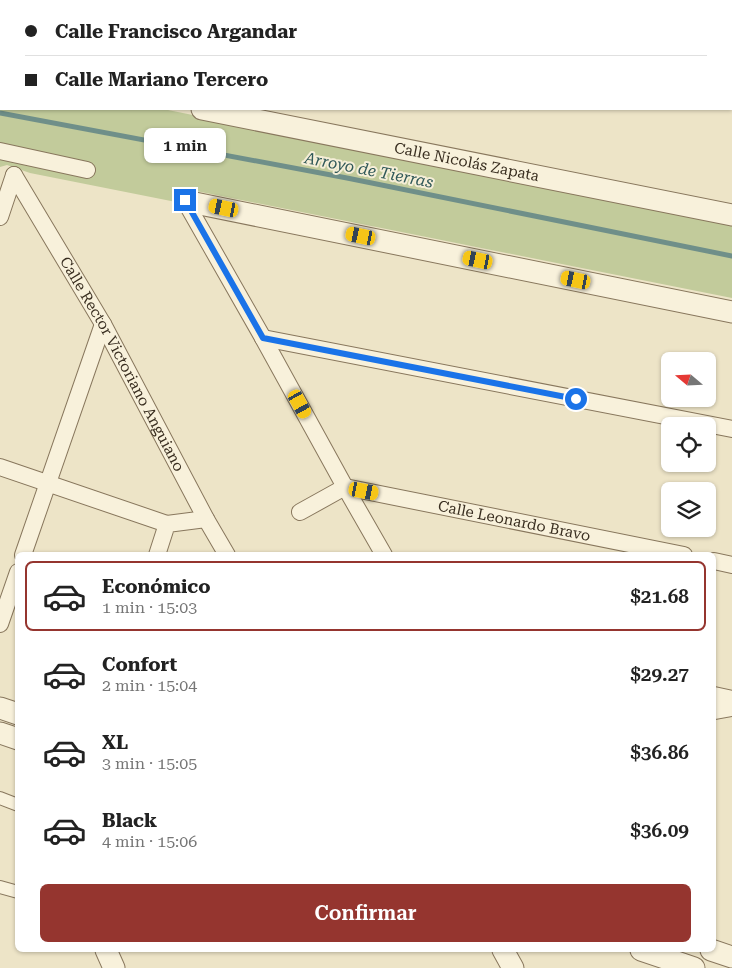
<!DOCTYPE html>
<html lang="es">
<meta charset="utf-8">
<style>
:root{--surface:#fff;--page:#f6f6f6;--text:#222;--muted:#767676;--line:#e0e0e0;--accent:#95352f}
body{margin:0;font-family:"Roboto Serif",serif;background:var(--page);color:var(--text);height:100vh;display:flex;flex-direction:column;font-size:19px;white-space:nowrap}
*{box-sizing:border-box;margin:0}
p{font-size:16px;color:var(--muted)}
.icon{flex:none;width:28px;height:28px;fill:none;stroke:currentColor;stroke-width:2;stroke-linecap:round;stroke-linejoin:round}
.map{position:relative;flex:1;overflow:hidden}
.drawer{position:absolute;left:15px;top:552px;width:701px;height:400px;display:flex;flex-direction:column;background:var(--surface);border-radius:8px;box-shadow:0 1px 4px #0004}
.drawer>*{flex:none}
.top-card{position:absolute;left:0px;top:0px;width:732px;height:110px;box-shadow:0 1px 4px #0004;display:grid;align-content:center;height:110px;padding:0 25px;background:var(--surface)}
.needle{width:32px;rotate:289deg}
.controls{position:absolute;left:661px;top:352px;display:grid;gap:10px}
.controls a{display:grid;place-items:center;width:55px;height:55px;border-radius:8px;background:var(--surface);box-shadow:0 1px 4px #0004;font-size:25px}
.end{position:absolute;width:22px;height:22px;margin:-11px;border:6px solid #1a73e8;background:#fff;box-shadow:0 0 0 2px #fff}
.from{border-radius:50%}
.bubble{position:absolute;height:35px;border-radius:8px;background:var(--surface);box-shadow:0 1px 4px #0004;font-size:16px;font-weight:600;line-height:35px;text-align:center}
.car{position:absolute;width:15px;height:30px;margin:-15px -8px;border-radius:6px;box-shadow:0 0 4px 1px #0007;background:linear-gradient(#f5c518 24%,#345 0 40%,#f5c518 0 76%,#345 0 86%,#f5c518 0)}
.top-card b{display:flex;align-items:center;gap:18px;height:48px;font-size:19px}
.top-card b+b{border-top:1px solid var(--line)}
.top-card i{width:12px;height:12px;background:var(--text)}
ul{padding:9px 0 0;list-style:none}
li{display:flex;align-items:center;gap:15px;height:70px;margin:0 10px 8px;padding:0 15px;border:2px solid transparent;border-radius:8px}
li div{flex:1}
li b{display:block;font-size:19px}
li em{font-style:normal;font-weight:600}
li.on{border-color:var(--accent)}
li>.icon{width:45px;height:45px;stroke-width:1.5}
.button{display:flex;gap:10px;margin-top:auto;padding:10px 25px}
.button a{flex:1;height:58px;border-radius:8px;background:var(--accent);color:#fff;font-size:20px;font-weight:600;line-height:58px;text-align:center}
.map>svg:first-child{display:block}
</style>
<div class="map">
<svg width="732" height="968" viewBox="0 0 732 968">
<rect width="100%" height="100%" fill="#ede4c7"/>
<!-- green -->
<path fill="#c2cb9b" d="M0,76H1V109H163L732,224V298L191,190L176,202L30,173L7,165L0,167Z"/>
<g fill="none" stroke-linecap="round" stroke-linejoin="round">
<!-- stream -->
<path stroke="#6f8f89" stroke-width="5" d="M0,113L347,178L732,256"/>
<!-- pedestrian casing -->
<g stroke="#88775d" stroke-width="14">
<path id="pedestrian" d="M0,798L18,805
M0,887L18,892"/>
</g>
<!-- minor casing -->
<g stroke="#88775d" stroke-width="18">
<g id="minor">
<path d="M32,0V1"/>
<path d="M0,151L87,170"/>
<path id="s1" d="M14,175L103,324L206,519L227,555"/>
<path d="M185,201L263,338L345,487L384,555"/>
<path d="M0,217L14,175"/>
<path d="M263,338L732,429"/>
<path d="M0,467L167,524"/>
<path id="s2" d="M300,512L345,487L684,555"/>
<path d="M23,555L103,324"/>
<path d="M157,555L167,524L206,519"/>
<path d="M714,561L732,565"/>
<path d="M0,624L18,572"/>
<path d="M714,695L732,699"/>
<path d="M714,711L732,708"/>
</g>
</g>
<!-- tertiary casing -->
<g stroke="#88775d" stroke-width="23">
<g id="tertiary">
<path d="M0,68H1"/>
<path id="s3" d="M202,109L732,215"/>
<path d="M185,201L732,312"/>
<path d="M0,708L18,714"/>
<path d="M0,733L18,739"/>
<path d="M106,950L114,968"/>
<path d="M503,950L513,968"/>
<path d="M641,950L694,968"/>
<path d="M711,950L732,957"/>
</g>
</g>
<!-- pedestrian -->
<use href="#pedestrian" stroke="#f8f1db" stroke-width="12"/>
<!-- minor -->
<use href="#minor" stroke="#f8f1db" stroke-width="16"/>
<!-- tertiary -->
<use href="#tertiary" stroke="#f8f1db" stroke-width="21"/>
</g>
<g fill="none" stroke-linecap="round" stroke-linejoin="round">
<!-- route -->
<path stroke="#1a73e8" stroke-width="6" d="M185,200L263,338L576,399"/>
</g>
<g text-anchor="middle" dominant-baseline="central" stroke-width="4" stroke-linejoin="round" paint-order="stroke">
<!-- street labels -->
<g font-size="15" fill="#392e20" stroke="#f5eed7">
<text stroke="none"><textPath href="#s3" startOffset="270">Calle Nicolás Zapata</textPath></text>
<text stroke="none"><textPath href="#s1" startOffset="218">Calle Rector Victoriano Anguiano</textPath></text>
<text stroke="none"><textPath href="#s2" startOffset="224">Calle Leonardo Bravo</textPath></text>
</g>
<!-- water labels -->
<g font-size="16" font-style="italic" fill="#305858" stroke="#f5eed7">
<text transform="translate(369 170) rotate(11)">Arroyo de Tierras</text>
</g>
</g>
</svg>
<div class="controls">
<a><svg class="needle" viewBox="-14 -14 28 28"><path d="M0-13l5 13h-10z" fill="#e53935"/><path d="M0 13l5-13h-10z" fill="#767676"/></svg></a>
<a><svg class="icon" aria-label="locate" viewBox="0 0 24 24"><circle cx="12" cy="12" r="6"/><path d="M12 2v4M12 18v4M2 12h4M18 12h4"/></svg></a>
<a><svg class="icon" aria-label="layers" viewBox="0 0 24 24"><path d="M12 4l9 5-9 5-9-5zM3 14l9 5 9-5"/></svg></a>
</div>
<i class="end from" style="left:576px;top:399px"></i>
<i class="end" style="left:185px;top:200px"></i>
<div class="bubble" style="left:144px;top:128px;width:82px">1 min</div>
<i class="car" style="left:224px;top:208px;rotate:282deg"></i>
<i class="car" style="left:361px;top:236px;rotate:282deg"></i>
<i class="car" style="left:478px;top:260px;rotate:282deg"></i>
<i class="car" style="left:576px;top:280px;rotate:282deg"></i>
<i class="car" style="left:300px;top:404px;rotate:151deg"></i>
<i class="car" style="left:364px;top:491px;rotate:101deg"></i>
<div class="top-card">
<b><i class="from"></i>Calle Francisco Argandar</b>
<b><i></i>Calle Mariano Tercero</b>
</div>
<section class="drawer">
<ul>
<li class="on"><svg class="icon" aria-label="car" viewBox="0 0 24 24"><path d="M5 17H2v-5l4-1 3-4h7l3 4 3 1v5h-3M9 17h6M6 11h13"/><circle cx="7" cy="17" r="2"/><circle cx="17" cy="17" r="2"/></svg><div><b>Económico</b><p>1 min · 15:03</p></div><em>$21.68</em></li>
<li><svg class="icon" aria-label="car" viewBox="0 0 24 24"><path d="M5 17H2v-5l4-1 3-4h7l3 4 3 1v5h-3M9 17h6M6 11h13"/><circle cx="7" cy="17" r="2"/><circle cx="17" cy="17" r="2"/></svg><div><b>Confort</b><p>2 min · 15:04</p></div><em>$29.27</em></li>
<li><svg class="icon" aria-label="car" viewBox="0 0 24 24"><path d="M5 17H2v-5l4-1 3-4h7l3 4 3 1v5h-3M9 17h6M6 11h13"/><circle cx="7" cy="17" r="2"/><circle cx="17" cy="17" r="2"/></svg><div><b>XL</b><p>3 min · 15:05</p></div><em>$36.86</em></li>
<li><svg class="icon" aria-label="car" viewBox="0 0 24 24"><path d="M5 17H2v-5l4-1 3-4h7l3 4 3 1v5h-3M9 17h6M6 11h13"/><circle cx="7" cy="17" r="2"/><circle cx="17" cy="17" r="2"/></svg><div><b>Black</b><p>4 min · 15:06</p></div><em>$36.09</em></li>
</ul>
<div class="button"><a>Confirmar</a></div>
</section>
</div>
